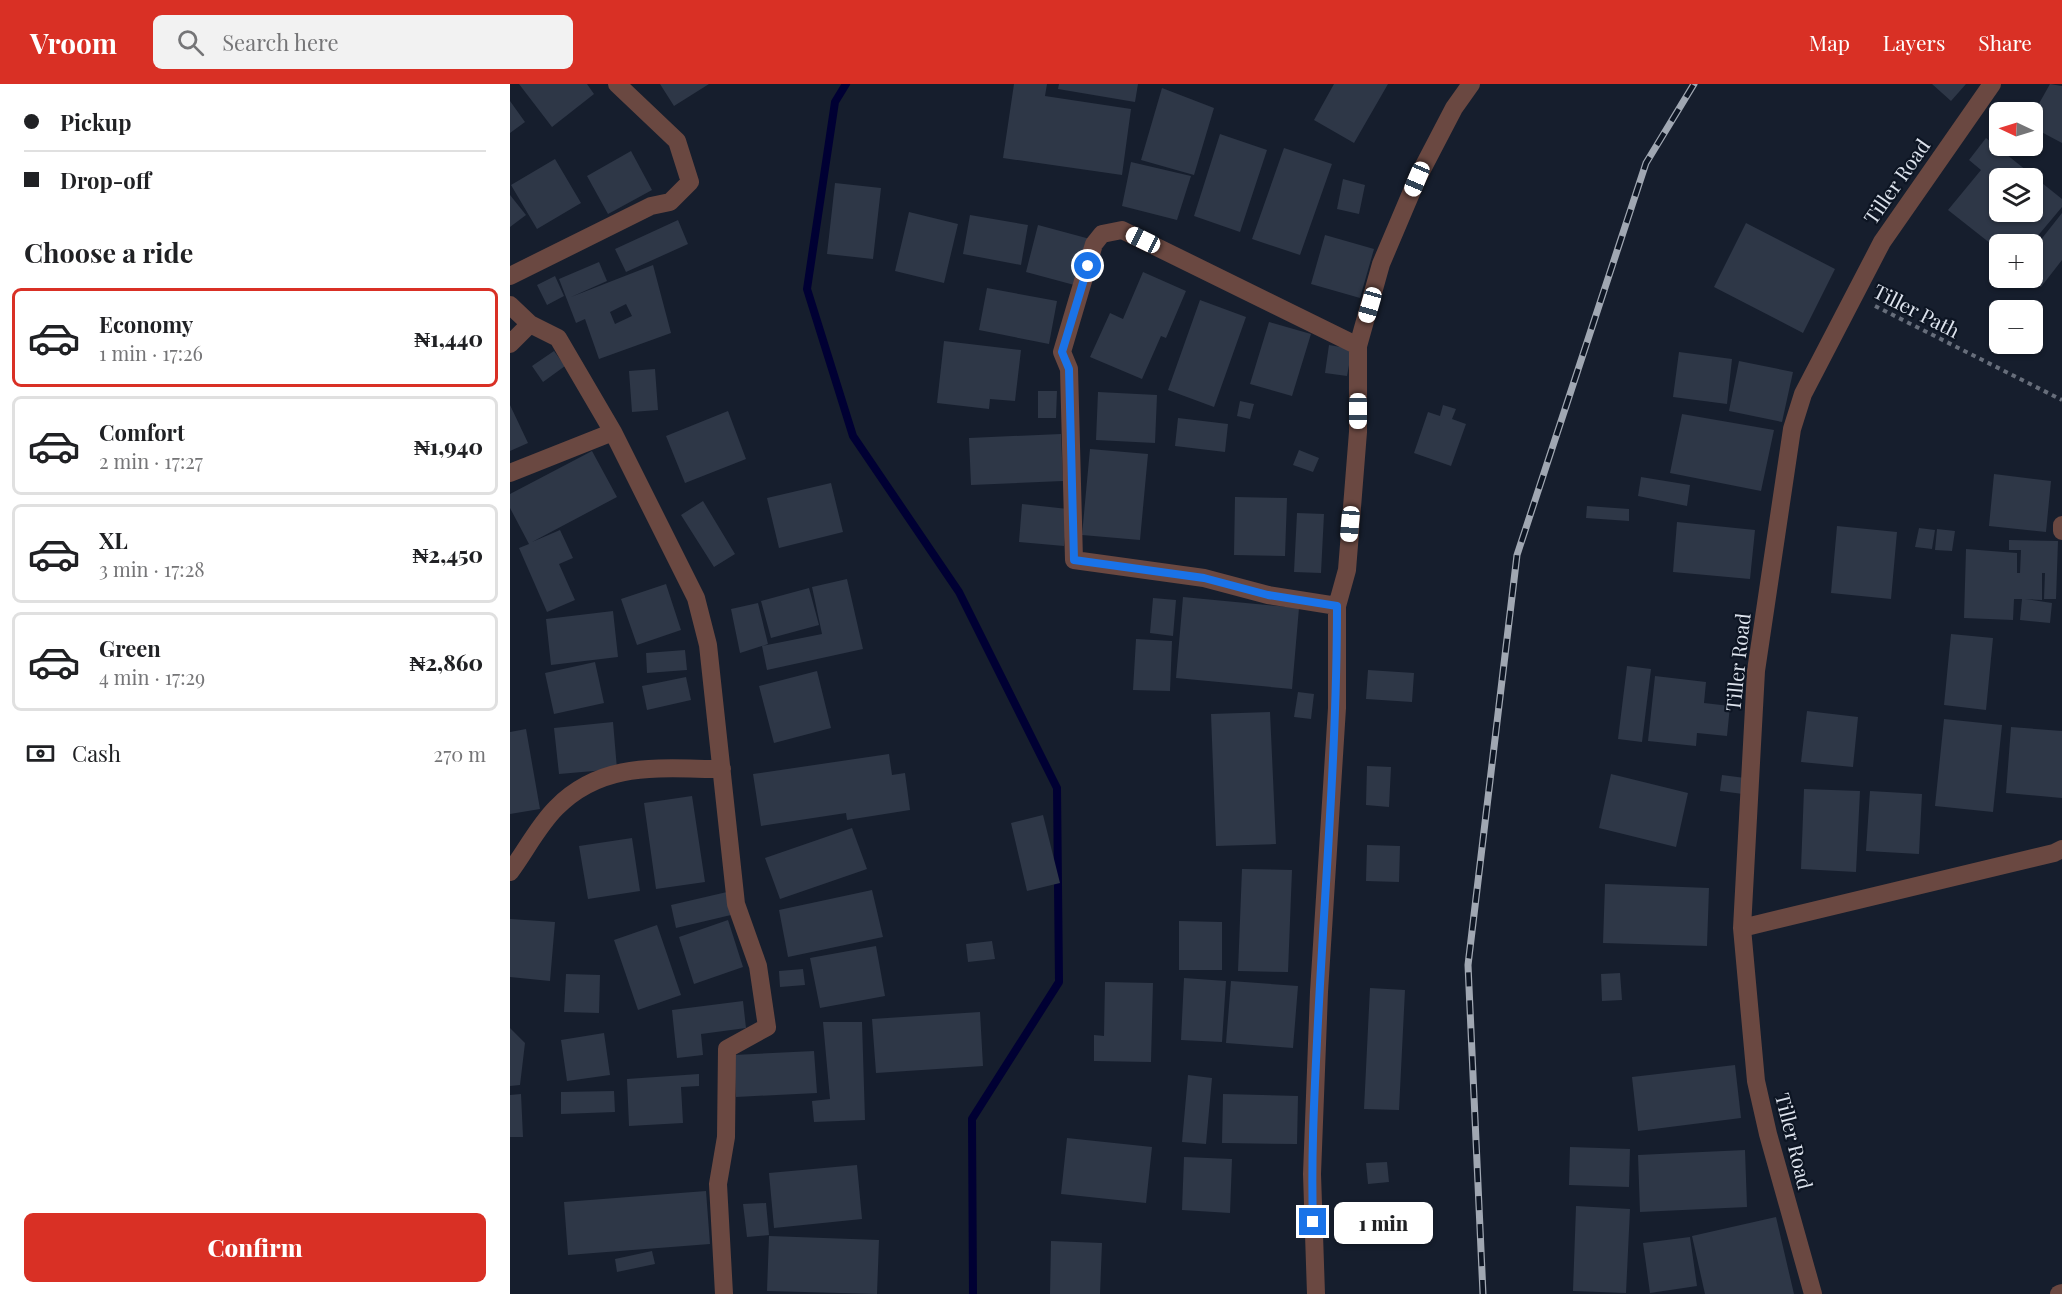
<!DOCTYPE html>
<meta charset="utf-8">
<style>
:root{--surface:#fff;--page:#f2f2f2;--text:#202124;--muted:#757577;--line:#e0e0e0;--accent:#d93025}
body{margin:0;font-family:"Playfair Display",serif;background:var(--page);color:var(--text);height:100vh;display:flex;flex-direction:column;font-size:22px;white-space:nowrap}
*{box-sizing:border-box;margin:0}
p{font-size:20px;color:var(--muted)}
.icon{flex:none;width:33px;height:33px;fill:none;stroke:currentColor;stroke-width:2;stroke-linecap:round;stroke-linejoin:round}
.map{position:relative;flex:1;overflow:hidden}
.panel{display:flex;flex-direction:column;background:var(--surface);width:510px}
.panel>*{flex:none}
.top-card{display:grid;align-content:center;height:132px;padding:0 24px;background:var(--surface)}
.needle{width:39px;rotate:274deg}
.controls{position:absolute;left:1479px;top:18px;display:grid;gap:12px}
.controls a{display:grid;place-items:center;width:54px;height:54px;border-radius:9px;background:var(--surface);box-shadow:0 2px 4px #0004;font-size:30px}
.end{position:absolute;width:27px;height:27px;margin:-14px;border:8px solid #1a73e8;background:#fff;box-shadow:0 0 0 3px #fff}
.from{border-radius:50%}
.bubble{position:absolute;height:42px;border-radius:9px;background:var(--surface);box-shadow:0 2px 4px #0004;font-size:20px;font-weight:800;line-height:42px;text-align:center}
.car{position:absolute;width:18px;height:36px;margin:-18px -9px;border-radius:8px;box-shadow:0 0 4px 2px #0007;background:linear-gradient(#fff 24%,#345 0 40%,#fff 0 76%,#345 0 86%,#fff 0)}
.top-card b{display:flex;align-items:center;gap:21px;height:57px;font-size:22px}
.top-card b+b{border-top:2px solid var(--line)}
.top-card i{width:15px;height:15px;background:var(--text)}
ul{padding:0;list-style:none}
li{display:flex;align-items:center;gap:18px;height:99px;margin:0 12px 9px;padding:0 12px;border:3px solid var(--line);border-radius:9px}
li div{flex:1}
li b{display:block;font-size:22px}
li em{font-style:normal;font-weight:800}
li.selected{border-color:var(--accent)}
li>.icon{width:54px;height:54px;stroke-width:1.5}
h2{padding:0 24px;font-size:27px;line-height:72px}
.pay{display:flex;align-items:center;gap:15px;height:66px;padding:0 24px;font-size:22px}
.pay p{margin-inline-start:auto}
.cta{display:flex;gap:12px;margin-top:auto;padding:12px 24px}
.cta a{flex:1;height:69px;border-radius:9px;background:var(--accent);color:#fff;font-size:24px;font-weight:800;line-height:69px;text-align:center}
header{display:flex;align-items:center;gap:36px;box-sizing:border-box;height:84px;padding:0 30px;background:var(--accent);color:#fff}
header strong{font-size:28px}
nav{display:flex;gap:33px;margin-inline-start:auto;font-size:21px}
.search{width:420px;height:54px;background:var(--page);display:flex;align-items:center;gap:15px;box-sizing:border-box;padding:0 21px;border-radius:9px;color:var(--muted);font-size:22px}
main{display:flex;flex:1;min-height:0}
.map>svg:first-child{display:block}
</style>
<header>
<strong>Vroom</strong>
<div class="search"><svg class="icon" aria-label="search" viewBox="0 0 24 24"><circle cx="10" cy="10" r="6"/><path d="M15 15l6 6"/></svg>Search here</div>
<nav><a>Map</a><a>Layers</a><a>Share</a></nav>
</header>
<main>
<section class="panel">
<div class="top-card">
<b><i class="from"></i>Pickup</b>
<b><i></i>Drop-off</b>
</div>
<h2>Choose a ride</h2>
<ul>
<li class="selected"><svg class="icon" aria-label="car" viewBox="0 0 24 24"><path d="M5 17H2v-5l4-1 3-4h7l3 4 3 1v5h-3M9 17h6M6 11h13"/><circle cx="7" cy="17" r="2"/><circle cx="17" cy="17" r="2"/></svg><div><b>Economy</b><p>1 min · 17:26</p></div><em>₦1,440</em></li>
<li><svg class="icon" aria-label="car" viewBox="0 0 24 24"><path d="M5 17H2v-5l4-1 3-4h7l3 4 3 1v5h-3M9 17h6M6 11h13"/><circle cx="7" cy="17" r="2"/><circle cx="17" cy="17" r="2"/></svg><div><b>Comfort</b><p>2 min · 17:27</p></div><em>₦1,940</em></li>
<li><svg class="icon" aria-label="car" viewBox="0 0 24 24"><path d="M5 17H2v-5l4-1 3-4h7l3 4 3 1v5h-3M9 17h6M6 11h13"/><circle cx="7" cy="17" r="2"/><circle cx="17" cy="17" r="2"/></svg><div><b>XL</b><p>3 min · 17:28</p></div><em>₦2,450</em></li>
<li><svg class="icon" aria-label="car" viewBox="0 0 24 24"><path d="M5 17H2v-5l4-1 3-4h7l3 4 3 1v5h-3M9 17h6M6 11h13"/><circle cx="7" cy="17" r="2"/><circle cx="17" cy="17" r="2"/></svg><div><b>Green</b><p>4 min · 17:29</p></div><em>₦2,860</em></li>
</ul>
<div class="pay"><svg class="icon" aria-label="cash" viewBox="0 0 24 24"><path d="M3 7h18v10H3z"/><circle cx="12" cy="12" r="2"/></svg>Cash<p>270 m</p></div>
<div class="cta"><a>Confirm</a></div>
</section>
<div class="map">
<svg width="1552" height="1210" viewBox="0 0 1552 1210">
<rect width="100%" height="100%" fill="#161e2d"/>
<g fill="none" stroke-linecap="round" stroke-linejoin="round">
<!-- stream -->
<path stroke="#003" stroke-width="8" d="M336,0L325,18L297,205L343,352L449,508L547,704L549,898L462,1035L463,1210"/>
</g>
<!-- building -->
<path fill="#2e3747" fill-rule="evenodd" d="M9,0H77L84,10L42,43Z
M150,0H199L164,22Z
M504,0H537L535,12L621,25L612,91L493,74Z
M549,0H628L625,18L548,5Z
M824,0H878L844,59L804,36Z
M1422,0H1456L1441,17Z
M1540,0L1552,2V59L1522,43V32Z
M652,4L704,24L684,91L631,76Z
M0,17L15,38L0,49Z
M710,50L757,66L730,148L684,132Z
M1476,54L1552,115V123L1521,160H1490V167L1438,126L1471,86L1459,76ZM1490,94H1522V128H1490Z
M774,64L822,80L790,171L742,155Z
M121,67L142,106L98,130L77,92Z
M45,75L71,119L27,145L1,101Z
M621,78L681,92L667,136L612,122Z
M833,95L855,101L849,130L827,125Z
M325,99L371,104L363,175L317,170Z
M0,111L16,131L0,143Z
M399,128L448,140L434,199L385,187Z
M1552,129V176L1531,203L1518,194H1522V167Z
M460,131L518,141L511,181L453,170Z
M168,136L178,160L116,188L105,165Z
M1236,139L1325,185L1293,249L1204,203Z
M528,141L580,155L568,202L516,188Z
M815,151L864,165L850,214L801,200Z
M89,178L97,197L61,213L143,181L161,249L89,275L75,235L66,239L49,195ZM116,220L122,232L105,240L100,228Z
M633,188L676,207L656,254L651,252L632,295L580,273L600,229L613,235Z
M45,192L54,212L37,221L27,201Z
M477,204L547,217L539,260L469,246Z
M690,216L736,233L704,323L658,306Z
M759,238L801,250L782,312L740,300Z
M434,257L511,266L505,317L480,315L479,325L427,319Z
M819,261L842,265L837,292L815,289Z
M44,267L55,282L33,298L22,282Z
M1169,268L1222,275L1217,320L1163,313Z
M1229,277L1283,288L1272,338L1219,327Z
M145,285L148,326L122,328L119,287Z
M528,307H547L546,334H528Z
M588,308L647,311L645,359L586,356Z
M730,317L744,320L740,335L727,332Z
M0,321L18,359L0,367Z
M933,321L946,325L942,335L956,340L941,382L904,369L918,328L930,332Z
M218,327L236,375L175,399L156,352Z
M1172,330L1264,346L1251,407L1160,389Z
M668,334L718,340L715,368L665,362Z
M551,350L553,397L461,401L459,354Z
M580,365L638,370L630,456L572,451Z
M789,366L809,374L803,388L783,381Z
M82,367L107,413L22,458L50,446L63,474L49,480L65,516L37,528L9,464L19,460L0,424V410Z
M1484,390L1541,397L1536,448L1479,442Z
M1131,393L1180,401L1177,422L1128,412Z
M321,399L333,448L269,464L257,414Z
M725,413L777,414L775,472L724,471Z
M193,417L225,470L204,483L171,431Z
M512,420L558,425L554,462L509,458Z
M1077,422L1119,425V437L1076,434Z
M787,429L814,430L811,489L784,488Z
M1167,438L1245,446L1240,495L1163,488Z
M1327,442L1387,448L1381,515L1321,509Z
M1409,444L1425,446L1422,465L1405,463Z
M1427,445L1445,447L1442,467L1425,466Z
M1499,456L1548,457L1546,515H1534L1535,489H1532V516L1515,515L1542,519L1540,539L1510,536L1512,515H1504L1503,536L1454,534L1456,465L1507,469V489H1510L1511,466H1499Z
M337,495L353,565L257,586L252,562L312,550L302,503Z
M156,500L171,546L127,561L111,515Z
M299,504L309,541L261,554L251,517Z
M673,513L789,524L782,605L666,594Z
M643,514L666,516L663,552L640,549Z
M248,519L258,560L230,569L221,525Z
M103,527L108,573L41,581L36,535Z
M1441,550L1483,554L1476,626L1434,621Z
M626,555L662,557L660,607L623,606Z
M175,566L177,586L137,589L136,569Z
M85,578L94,619L44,630L35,589Z
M1117,582L1141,585L1132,658L1108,655Z
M858,586L904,589L902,618L856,615Z
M307,587L321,644L264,659L249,602Z
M1145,592L1196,598L1194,619L1220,622L1217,652L1187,649L1186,662L1138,657Z
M176,593L181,616L137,626L132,602Z
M788,608L804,610L801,635L784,633Z
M1297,627L1348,633L1343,683L1291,678Z
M760,628L766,760L706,762L701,630Z
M1434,635L1492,641L1483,728L1425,722Z
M103,638L107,685L49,690L44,644Z
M1501,643L1552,647V714L1496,709Z
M16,645L30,725L0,730V648Z
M379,670L382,691L395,689L400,726L337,736L336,729L251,742L243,690Z
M857,682L881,683L879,723L856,721Z
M1101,690L1178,709L1166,763L1089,744Z
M1212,691L1235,694L1233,710L1210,707Z
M1294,705L1350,707L1346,788L1291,785Z
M1360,707L1412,710L1409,770L1356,767Z
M182,712L195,798L146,805L134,719Z
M533,731L550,799L517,807L501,739Z
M342,744L357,785L270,815L255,774Z
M122,754L130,807L78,815L69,762Z
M857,761L890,762L889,798L856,797Z
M732,785L782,786L778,888L728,887Z
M1095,800L1199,804L1197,862L1093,859Z
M362,806L373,853L278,873L269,826Z
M217,808L221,831L166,844L161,821Z
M0,835L45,838L40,897L0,893Z
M218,836L233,883L184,900L169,853Z
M669,837L712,838V886H669Z
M147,841L171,911L128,926L104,856Z
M482,857L485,875L458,878L456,860Z
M366,862L375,912L310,924L300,874Z
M293,885L295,901L270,903L269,887Z
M1110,889L1112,916L1092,917L1091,890Z
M56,890L90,891L89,929L54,928Z
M674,894L716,897L712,958L671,956Z
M721,897L788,902L783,964L716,959Z
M595,898L643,899L641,978L584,977V951L594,952Z
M860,904L895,906L889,1026L854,1025Z
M233,917L236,944L191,950L193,971L167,974L162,926Z
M470,928L473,982L366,989L362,935Z
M313,938H352L355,1036L304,1038L302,1017L320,1015Z
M0,944L15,959L10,1001L0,1002Z
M94,949L100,991L57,997L51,956Z
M304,967L307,1009L226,1013L224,971Z
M1225,981L1231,1034L1128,1047L1122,993Z
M189,990V1002L171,1003L173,1039L119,1042L117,995Z
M678,991L702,994L696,1060L672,1058Z
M104,1007L105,1028L51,1030V1008Z
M11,1010L13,1053H0V1011Z
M713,1010L788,1012L787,1060L712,1059Z
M557,1054L642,1063L636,1119L551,1110Z
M1060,1063L1120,1065L1119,1103L1059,1101Z
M1235,1066L1237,1123L1130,1128L1128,1071Z
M674,1073L722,1075L720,1129L672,1126Z
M877,1078L879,1098L858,1100L856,1079Z
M347,1081L352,1135L264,1144L259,1089Z
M196,1107L200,1160L58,1171L54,1118Z
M256,1119L259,1151L237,1153L233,1120Z
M1066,1122L1120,1125L1116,1209L1063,1207Z
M1266,1133L1284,1210H1195L1182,1152Z
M259,1152L369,1156L367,1210L257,1207Z
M1180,1153L1187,1202L1140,1209L1133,1159Z
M541,1157L592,1159L590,1210H540Z
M142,1167L145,1180L107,1188L105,1175Z"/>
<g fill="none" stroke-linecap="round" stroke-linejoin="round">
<!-- path -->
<path stroke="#676e7b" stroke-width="4" stroke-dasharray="4.5 4.5" stroke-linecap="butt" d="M1365,222L1552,316"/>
<!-- minor -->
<path stroke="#6a4841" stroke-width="18" d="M0,192L141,122L160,118L180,98L167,57L107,0
M0,221L20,240L48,254L103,348L186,514L198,561L226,820L248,882L257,943L217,965L216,1053L208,1100L214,1210
M0,260L20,240
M0,389L103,348
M1552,441V447
M827,522L758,511L694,494L564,476L559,285L552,268L584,160L592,150L612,146L848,262
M0,788C15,768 28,742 46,724C93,676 151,685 212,685
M1232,844L1544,769L1552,765
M806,1210L802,1090L809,908L827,624V522L837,486L848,348V262L871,180L907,95L944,24L961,0
M1303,1210L1258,1050L1246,997L1232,844L1246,587L1282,345L1293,310L1372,158L1482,0"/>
<!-- tertiary -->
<path stroke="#6a4841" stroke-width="18" d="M1549,1210L1552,1209"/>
<!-- rail casing -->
<g stroke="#a0a7b2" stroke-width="7">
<path id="rail" d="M973,1210L958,881L1007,471L1136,79L1184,0"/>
</g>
<!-- rail -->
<use href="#rail" stroke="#0d1523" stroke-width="4.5" stroke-dasharray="14" stroke-linecap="butt"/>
</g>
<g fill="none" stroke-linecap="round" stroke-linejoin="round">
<!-- route -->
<path stroke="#1a73e8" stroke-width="8" d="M578,182L552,268L559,285L564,476L694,494L758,511L827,522C827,667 814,811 807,957C804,1017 801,1077 803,1138"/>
</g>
<g text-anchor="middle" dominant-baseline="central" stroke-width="4.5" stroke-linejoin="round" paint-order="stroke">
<!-- street labels -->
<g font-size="20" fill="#dde3ed" stroke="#0d1523">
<text transform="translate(1386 97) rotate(-55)">Tiller Road</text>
<text transform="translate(1407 226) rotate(27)">Tiller Path</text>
<text transform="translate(1227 578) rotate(-84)">Tiller Road</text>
<text transform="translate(1285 1057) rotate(76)">Tiller Road</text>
</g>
</g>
</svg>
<div class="controls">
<a><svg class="needle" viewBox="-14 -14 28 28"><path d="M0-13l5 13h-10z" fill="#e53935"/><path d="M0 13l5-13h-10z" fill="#757577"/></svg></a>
<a><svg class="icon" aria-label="layers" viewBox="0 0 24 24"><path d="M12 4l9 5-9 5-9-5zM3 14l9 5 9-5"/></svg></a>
<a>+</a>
<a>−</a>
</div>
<i class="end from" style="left:578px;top:182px"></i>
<i class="end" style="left:803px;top:1138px"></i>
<div class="bubble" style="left:824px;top:1118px;width:99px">1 min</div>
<i class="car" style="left:907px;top:95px;rotate:203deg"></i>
<i class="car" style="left:633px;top:156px;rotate:296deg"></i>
<i class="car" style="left:860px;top:221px;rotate:196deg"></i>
<i class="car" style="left:848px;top:327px;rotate:180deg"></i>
<i class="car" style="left:840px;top:440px;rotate:185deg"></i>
</div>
</main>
